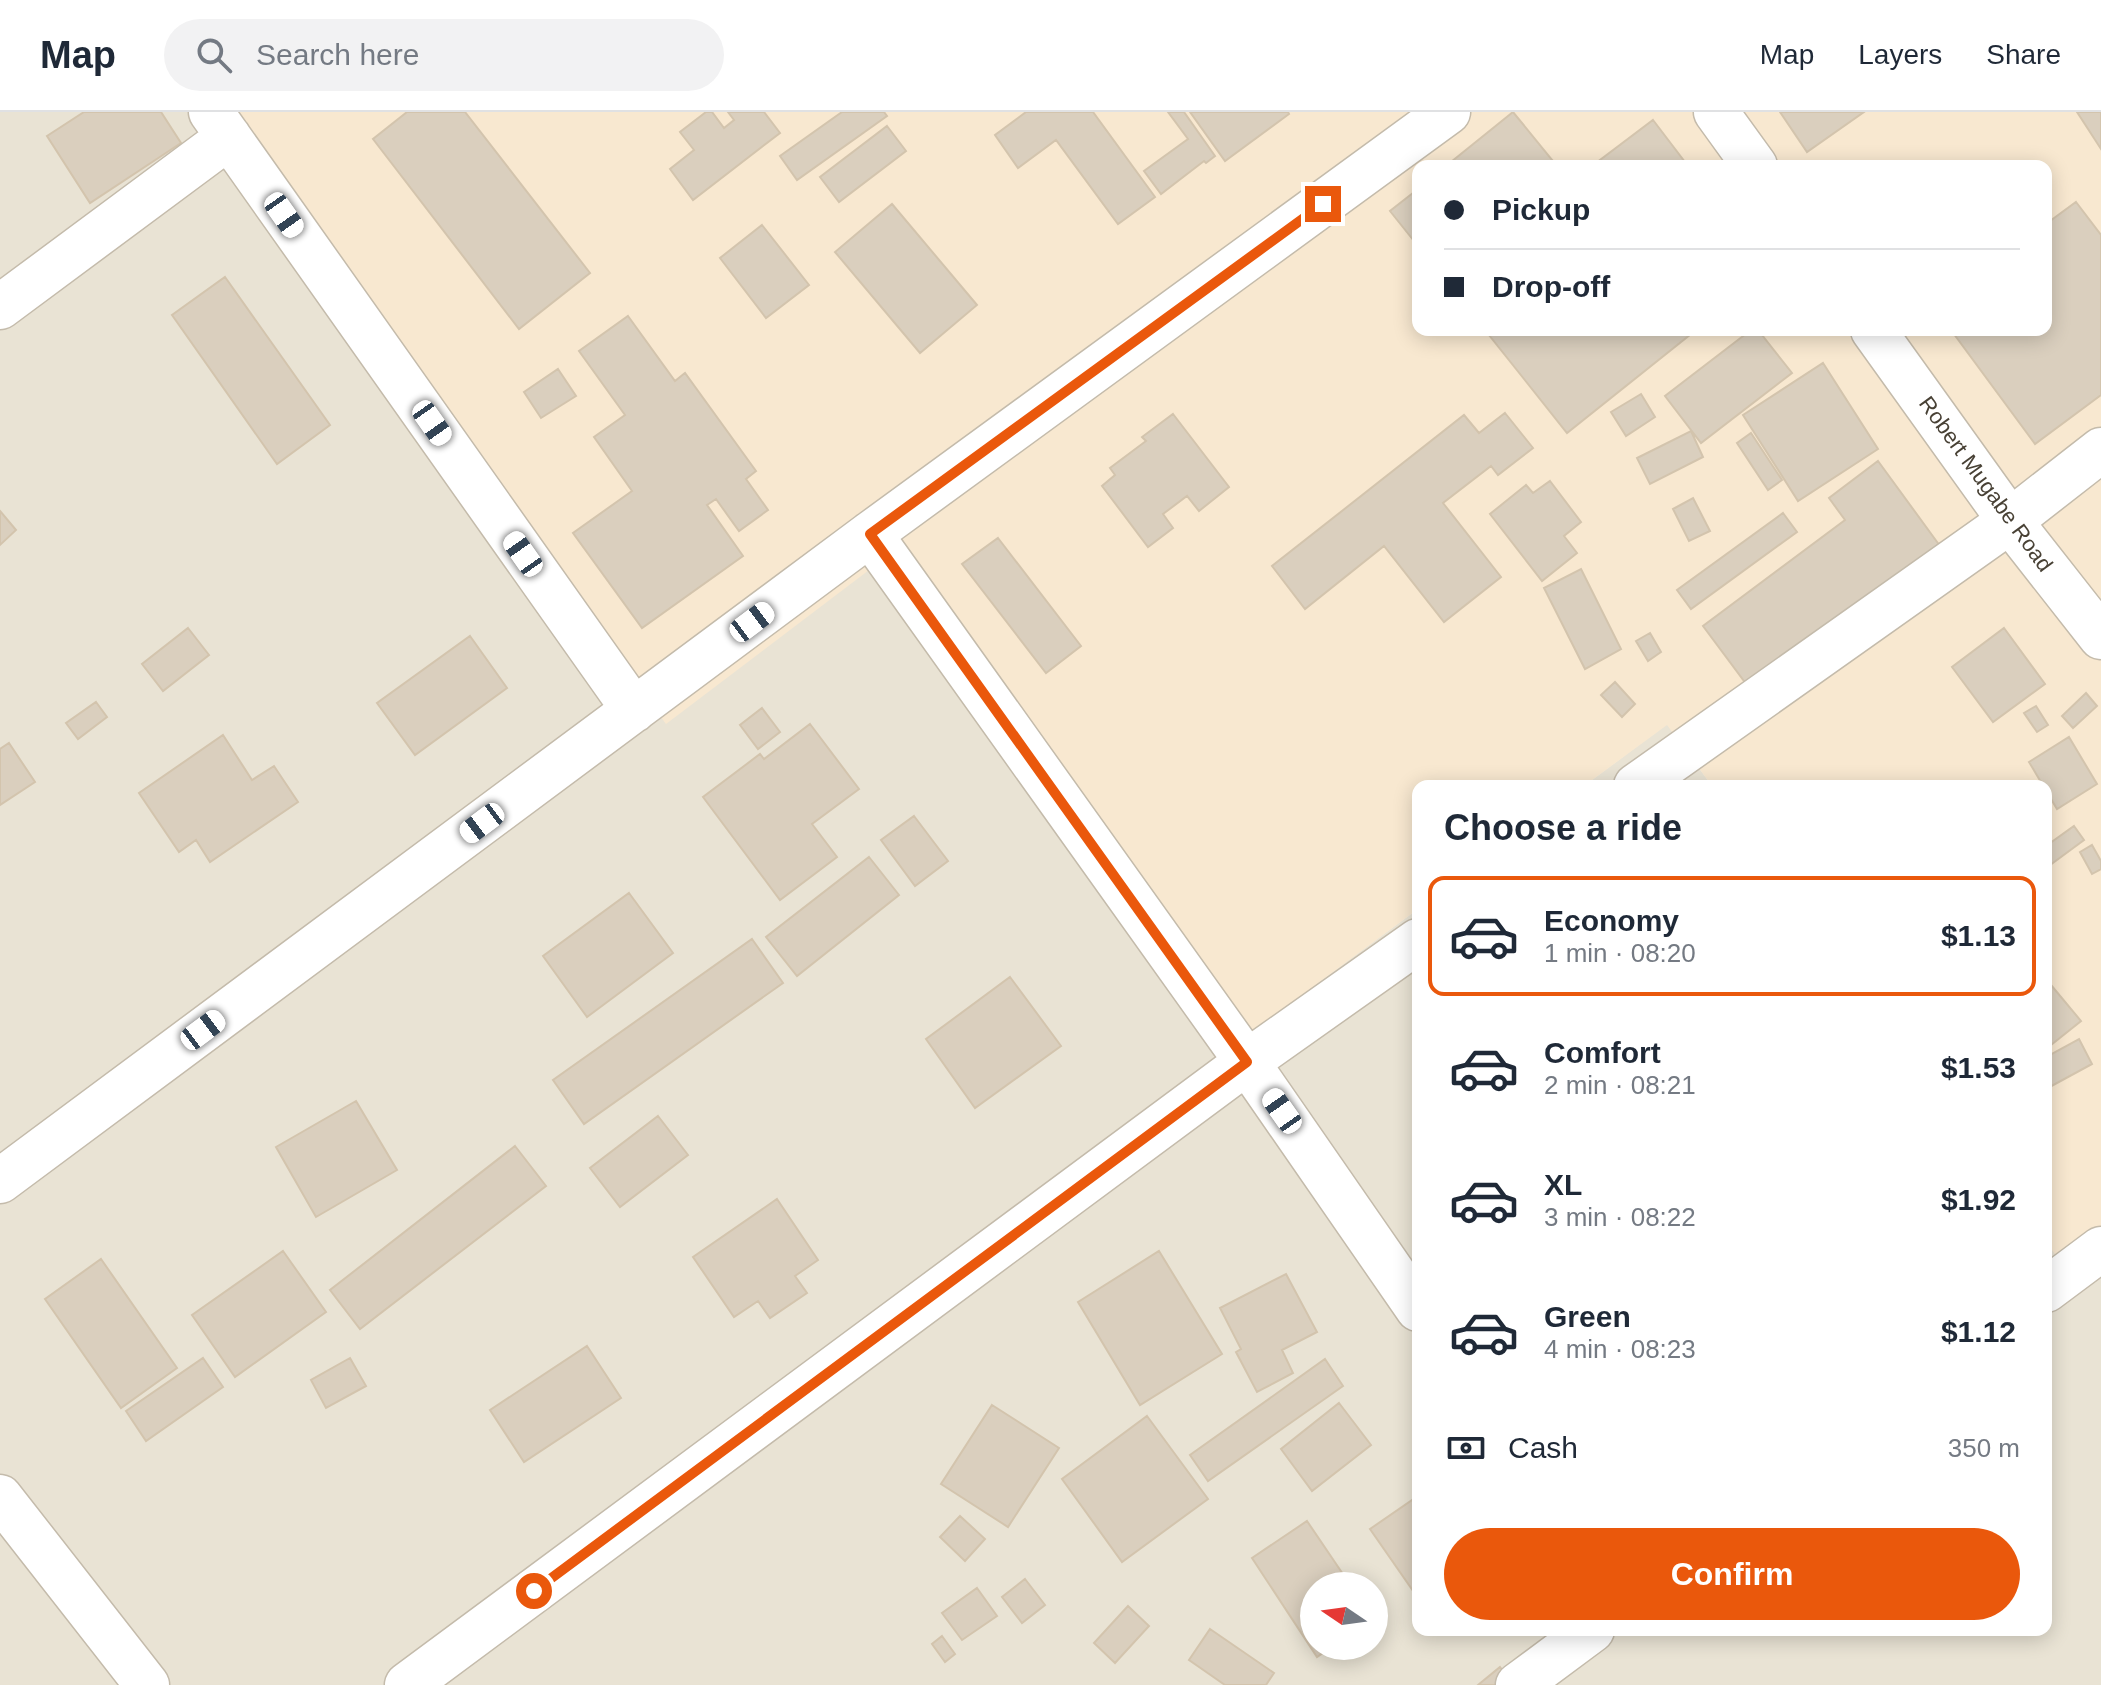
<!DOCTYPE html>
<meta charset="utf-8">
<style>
:root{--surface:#fff;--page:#f2f2f3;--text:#1f2937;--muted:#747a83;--line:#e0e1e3;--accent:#ea580c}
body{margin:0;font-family:Arial,sans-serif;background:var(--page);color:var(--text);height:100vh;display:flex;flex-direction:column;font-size:30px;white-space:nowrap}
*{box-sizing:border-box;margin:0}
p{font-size:26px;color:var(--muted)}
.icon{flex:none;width:44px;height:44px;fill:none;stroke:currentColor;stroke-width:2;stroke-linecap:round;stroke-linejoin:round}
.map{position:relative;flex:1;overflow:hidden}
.drawer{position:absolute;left:1412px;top:668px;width:640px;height:856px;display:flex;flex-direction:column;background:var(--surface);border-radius:16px;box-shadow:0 4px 20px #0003}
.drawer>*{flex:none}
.top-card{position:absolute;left:1412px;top:48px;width:640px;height:176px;border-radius:16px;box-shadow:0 4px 20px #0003;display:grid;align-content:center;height:176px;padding:0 32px;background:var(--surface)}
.needle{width:52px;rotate:283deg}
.fabs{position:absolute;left:1300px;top:1460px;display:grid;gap:16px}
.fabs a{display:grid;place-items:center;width:88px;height:88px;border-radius:50%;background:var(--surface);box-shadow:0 4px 20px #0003;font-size:40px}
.end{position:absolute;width:36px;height:36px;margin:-18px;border:10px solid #ea580c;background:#fff;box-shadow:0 0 0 4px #fff}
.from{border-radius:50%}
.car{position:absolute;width:24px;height:48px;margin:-24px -12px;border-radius:10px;box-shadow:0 0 6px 2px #0007;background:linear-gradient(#fff 24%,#345 0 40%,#fff 0 76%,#345 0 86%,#fff 0)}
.top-card b{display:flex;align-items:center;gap:28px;height:76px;font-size:30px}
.top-card b+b{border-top:2px solid var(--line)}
.top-card i{width:20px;height:20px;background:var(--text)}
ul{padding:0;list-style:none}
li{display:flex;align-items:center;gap:24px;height:120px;margin:0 16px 12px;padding:0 16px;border:4px solid transparent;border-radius:16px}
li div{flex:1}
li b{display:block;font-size:30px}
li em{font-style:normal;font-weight:600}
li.on{border-color:var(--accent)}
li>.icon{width:72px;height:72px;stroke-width:1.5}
h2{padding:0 32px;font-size:36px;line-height:96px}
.pay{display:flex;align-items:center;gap:20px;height:88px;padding:0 32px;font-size:30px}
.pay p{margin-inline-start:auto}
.primary-button{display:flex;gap:16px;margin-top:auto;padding:16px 32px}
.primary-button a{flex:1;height:92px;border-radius:48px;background:var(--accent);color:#fff;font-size:32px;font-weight:600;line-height:92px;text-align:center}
header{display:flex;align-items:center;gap:48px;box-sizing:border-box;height:112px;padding:0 40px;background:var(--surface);border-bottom:2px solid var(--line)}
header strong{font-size:38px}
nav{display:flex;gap:44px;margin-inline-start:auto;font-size:28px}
.search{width:560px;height:72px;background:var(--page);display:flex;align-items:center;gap:20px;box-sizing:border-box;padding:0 28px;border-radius:44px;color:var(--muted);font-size:30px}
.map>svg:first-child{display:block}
</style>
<header>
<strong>Map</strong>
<div class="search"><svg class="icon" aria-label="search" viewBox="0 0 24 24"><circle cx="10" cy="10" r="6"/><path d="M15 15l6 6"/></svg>Search here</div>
<nav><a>Map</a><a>Layers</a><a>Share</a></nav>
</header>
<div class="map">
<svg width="2101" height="1573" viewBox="0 0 2101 1573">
<rect width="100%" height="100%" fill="#f5f0e6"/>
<!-- residential -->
<path fill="#e9e3d4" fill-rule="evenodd" d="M0,0H214L902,433L1248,922L1418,797V1518H2046V1130L2058,1145L2101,1114V1573H0ZM1314,1474H1374V1534H1314Z
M1667,612L1712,674H1584Z"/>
<!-- commercial -->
<path fill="#f8e8d0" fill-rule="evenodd" d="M214,0H2101V1114L2058,1146L2046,1130V674H1712L1667,613L1584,674H1418V797L1248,923L902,433L666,612ZM1418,54H2046V218H1418Z"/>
<!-- building -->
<path fill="#dacfbe" stroke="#d3c4ad" stroke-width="2" d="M84,0H161L181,31L90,91L47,24Z
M407,0H465L590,161L519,217L373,27Z
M706,0H712L724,16L734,8L728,0H764L780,21L693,88L670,57L694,38L680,20Z
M842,0H884L887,4L797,68L780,44Z
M1026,0H1093L1155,85L1118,112L1056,28L1018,56L995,23Z
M1168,0H1184L1215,44L1206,51L1204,49L1161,82L1144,59L1188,27Z
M1190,0H1288L1289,2L1225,49Z
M1513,0L1557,54H1446Z
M1780,0H1864L1807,40Z
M2077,0H2101V37Z
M1653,8L1688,54H1598L1596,51Z
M887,14L906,39L839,90L820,65Z
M1418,77V134L1390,99Z
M2076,90L2101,123V283L2035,332L1951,218H2046V112Z
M892,92L977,193L920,241L835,140Z
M762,113L809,173L766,206L720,146Z
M225,165L330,313L277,352L172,203Z
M628,204L675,269L685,261L756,359L746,367L768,398L739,419L716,387L707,393L743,444L642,516L573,421L632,379L594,325L625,303L579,239Z
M1485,218H1688L1691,222L1567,321Z
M1751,218H1758L1792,261L1701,331L1665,284Z
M1823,251L1878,337L1798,389L1743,303Z
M558,257L576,284L541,306L524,280Z
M1641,282L1655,305L1626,324L1611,300Z
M1505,301L1533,336L1498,363L1491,354L1443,391L1501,465L1444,510L1384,434L1305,497L1272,454L1464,303L1479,321Z
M1173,302L1229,375L1199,399L1187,384L1163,402L1173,416L1148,435L1102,374L1115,363L1110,356L1146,329L1142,325Z
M1691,319L1703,345L1650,372L1637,346Z
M1751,321L1782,368L1768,378L1737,331Z
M1878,349L1940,434L1750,577L1703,514L1845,408L1829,386Z
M1550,369L1581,410L1564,424L1577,441L1542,469L1490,402L1526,373L1533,381Z
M1693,386L1710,419L1689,429L1673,397Z
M0,399L16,418L0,433Z
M1783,401L1797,420L1691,497L1677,478Z
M998,426L1081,534L1046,561L962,452Z
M1581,457L1621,537L1585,557L1544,476Z
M188,516L209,543L163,579L142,552Z
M2004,516L2045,572L1993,610L1952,555Z
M1650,521L1661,540L1648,549L1636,529Z
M470,524L507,576L415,643L377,591Z
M1615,570L1635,592L1622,605L1601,583Z
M2086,581L2097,594L2073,616L2062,604Z
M96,590L107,605L78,627L66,611Z
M2036,594L2048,613L2037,620L2024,601Z
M762,596L780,620L758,637L740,613Z
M810,612L859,677L812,712L837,745L780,788L703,685L760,642L764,647Z
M223,623L252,668L274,654L298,690L210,750L196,728L179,740L139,681Z
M2069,625L2097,672L2057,697L2029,650Z
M9,631L35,670L0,693V637Z
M914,704L948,749L915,774L881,728Z
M2074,714L2084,728L2046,756V734Z
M2092,733L2101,749V757L2092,762L2080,740Z
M869,745L899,783L797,864L766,825Z
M629,781L673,841L587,905L543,844Z
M752,827L783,871L584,1012L553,968Z
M1010,865L1061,934L975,996L926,927Z
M2046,867L2081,909L2046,937Z
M2079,927L2092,952L2046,977V945Z
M356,989L397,1058L316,1105L276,1035Z
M658,1004L688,1043L620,1095L590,1056Z
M515,1034L546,1074L360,1217L330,1178Z
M777,1087L818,1148L795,1164L807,1181L770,1206L758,1189L734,1205L693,1145Z
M283,1139L326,1200L235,1265L192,1203Z
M1159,1139L1222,1242L1140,1293L1078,1190Z
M101,1147L177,1256L121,1296L45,1187Z
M1286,1162L1317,1220L1282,1238L1293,1261L1257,1280L1236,1240L1241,1237L1220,1196Z
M587,1234L621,1286L524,1350L490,1298Z
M203,1246L223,1275L146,1329L126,1299Z
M350,1246L366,1274L326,1296L311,1268Z
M1325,1247L1343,1274L1208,1369L1190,1343Z
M1339,1291L1371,1333L1312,1379L1281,1337Z
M992,1293L1059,1336L1008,1415L941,1372Z
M1147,1304L1208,1387L1122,1450L1062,1367Z
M1418,1384V1486L1370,1417Z
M960,1404L985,1427L965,1449L940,1425Z
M1307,1409L1351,1474H1314V1534H1333L1317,1545L1252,1446Z
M1025,1467L1045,1493L1022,1511L1002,1485Z
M977,1476L997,1504L962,1528L942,1501Z
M1128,1494L1149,1514L1115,1551L1094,1531Z
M1210,1517L1274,1561L1266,1573H1225L1189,1548Z
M942,1524L955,1542L945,1550L932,1532Z
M1500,1555L1512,1570L1509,1573H1478Z"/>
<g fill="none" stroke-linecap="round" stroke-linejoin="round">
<!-- minor casing -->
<g stroke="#c4bbab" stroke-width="47">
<path id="minor" d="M211,0L634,598
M0,195L229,25
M870,422L1247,950L1418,1197
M1636,674L2010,409L2101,338
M0,1069L870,422L1448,0
M2046,1178L2101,1137
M0,1385L147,1573
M407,1573L1247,950L1418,829
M1518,1573L1592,1518"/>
</g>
<!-- tertiary casing -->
<g stroke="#c4bbab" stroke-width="47">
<path id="tertiary" d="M1716,0L1755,54
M1873,218L2010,409L2101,525"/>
</g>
<!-- minor -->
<use href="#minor" stroke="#fff" stroke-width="44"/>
<!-- tertiary -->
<use href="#tertiary" stroke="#fff" stroke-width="44"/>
</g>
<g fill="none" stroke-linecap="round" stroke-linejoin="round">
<!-- route -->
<path stroke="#ea580c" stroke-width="10" d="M534,1479L1247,950L870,422L1323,92"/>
</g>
<g text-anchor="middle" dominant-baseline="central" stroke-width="6" stroke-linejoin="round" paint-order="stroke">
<!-- street labels -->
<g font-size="22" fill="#484135" stroke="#fff">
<text transform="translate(1986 372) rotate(54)">Robert Mugabe Road</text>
</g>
</g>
</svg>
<div class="fabs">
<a><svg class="needle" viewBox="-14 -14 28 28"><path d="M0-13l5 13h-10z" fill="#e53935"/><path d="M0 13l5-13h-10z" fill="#747a83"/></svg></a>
</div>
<i class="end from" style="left:534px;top:1479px"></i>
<i class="end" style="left:1323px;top:92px"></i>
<i class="car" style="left:284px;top:103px;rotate:145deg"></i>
<i class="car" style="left:432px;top:311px;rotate:145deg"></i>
<i class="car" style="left:523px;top:442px;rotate:325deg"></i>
<i class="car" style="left:752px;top:510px;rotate:53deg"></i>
<i class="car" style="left:482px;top:711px;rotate:233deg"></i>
<i class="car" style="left:203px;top:918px;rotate:53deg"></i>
<i class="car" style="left:1282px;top:999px;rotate:325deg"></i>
<div class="top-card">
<b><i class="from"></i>Pickup</b>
<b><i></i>Drop-off</b>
</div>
<section class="drawer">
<h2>Choose a ride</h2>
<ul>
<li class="on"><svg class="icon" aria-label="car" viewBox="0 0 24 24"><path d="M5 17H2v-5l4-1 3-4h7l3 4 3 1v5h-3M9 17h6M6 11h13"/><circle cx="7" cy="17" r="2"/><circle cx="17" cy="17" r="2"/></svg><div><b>Economy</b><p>1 min · 08:20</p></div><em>$1.13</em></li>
<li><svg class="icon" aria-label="car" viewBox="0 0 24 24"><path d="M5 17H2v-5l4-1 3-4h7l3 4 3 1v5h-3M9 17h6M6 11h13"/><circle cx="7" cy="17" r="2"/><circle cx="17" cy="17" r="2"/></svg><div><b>Comfort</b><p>2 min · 08:21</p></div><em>$1.53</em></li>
<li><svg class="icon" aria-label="car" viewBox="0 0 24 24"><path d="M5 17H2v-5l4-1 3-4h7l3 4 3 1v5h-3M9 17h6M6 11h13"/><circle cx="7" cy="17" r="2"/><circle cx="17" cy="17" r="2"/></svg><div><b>XL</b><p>3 min · 08:22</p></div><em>$1.92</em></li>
<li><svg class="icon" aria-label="car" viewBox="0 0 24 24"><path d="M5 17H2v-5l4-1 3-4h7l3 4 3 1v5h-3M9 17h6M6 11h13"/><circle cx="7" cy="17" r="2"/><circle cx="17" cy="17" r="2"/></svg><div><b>Green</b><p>4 min · 08:23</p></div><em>$1.12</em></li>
</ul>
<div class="pay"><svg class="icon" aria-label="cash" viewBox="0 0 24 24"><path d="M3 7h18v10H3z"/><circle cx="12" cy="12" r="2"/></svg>Cash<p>350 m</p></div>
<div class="primary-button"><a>Confirm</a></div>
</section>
</div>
